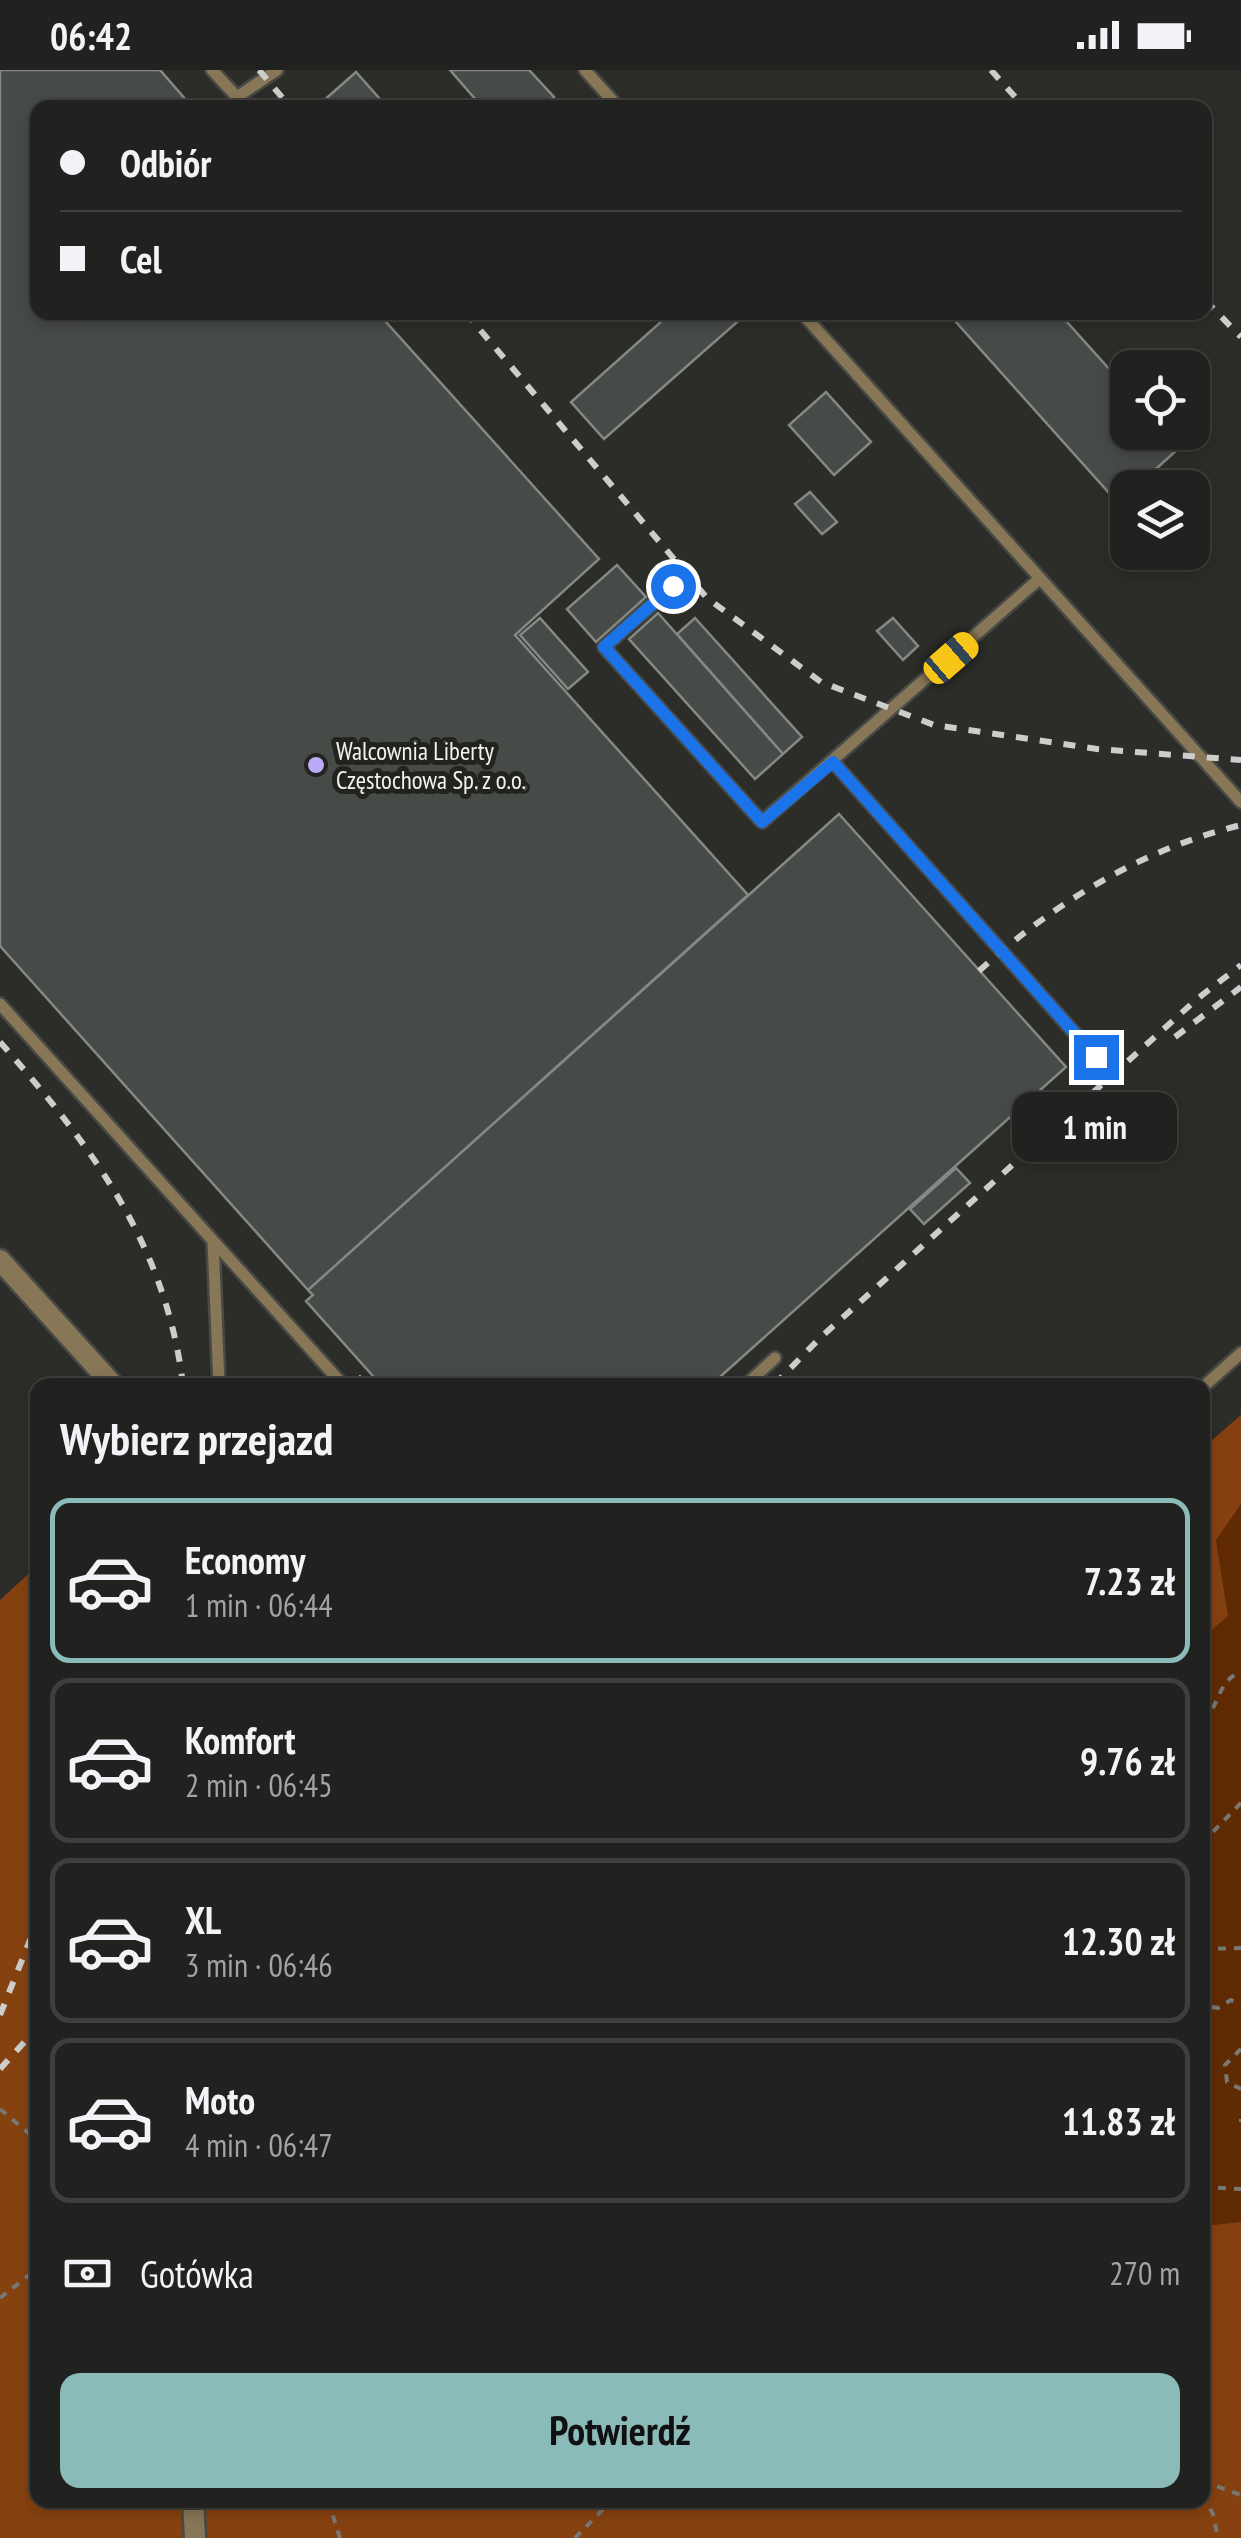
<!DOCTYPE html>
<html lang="pl">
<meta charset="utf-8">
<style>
:root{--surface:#21221f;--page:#292a28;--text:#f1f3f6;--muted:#a2a4a4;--line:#3e3f3d;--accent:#8bbbb9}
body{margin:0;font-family:"PT Sans Narrow",sans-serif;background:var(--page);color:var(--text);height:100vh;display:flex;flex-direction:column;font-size:38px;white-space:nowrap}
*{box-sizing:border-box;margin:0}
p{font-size:32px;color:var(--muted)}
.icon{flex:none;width:55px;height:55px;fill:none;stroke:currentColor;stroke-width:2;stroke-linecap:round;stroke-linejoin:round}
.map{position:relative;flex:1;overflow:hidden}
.drawer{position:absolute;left:30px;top:1308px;width:1180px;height:1130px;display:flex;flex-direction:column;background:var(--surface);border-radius:20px;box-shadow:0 5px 15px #0003,0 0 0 2px var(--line)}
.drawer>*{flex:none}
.banner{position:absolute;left:30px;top:30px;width:1182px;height:220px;border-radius:20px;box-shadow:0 5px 15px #0003,0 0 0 2px var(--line);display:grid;align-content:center;height:220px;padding:0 30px;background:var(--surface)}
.fabs{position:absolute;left:1110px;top:280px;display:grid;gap:20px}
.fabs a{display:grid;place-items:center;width:100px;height:100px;border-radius:20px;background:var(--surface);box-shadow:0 5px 15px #0003,0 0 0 2px var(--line);font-size:50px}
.end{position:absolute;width:45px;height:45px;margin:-22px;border:12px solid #1a73e8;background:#fff;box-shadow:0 0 0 5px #fff}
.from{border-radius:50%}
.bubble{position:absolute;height:70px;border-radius:20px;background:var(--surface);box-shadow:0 5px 15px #0003,0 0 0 2px var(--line);font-size:32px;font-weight:700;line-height:70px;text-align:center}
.car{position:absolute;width:30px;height:60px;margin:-30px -15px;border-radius:12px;box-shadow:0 0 8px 2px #0007;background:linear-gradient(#f5c518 24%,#345 0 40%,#f5c518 0 76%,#345 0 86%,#f5c518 0)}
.banner b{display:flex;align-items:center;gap:35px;height:95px;font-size:38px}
.banner b+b{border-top:2px solid var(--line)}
.banner i{width:25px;height:25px;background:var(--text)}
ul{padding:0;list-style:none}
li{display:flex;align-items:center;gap:30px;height:165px;margin:0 20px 15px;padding:0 10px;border:5px solid var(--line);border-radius:20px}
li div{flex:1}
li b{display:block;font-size:38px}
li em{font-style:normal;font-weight:700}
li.active{border-color:var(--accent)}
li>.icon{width:90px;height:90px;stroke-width:1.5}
h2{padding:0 30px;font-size:45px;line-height:120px}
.pay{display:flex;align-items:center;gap:25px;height:110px;padding:0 30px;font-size:38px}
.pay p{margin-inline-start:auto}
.primary-button{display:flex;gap:20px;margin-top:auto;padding:20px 30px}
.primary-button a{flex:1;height:115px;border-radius:20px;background:var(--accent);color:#111;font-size:40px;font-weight:700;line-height:115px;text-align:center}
.status{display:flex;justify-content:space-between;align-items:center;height:70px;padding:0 50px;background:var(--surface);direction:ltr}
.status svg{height:28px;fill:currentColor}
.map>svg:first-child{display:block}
</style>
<div class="status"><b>06:42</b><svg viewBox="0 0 49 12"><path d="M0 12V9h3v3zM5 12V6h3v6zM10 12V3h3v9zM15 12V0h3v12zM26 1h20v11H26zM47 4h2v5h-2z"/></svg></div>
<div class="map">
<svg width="1241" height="2468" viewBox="0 0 1241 2468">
<rect width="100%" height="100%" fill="#2c2d29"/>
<!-- green -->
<path fill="#602b03" d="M1241,1434V2152L1203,2156V1568L1228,1546L1216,1469Z"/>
<!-- forest -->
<path fill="#864110" d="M1241,1345V1434L1216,1470L1228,1546L1203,1568V1378Z
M37,1496L38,2430H1202L1203,2156L1241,2152V2468H0V1530Z"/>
<!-- building -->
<path fill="#474b48" stroke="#848985" stroke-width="2.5" d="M0,0H160L193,38H38V242H377L599,489L515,565L748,825L308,1220L0,876Z
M450,0H529L554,27L542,38H483Z
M356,2L388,38H325L321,33Z
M672,242H742L744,246L604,369L571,332Z
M947,242H1058L1128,320V362H1166L1179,378L1135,418H1128V424L1118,433Z
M826,322L871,372L834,405L789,355Z
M810,422L837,452L822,464L795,434Z
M617,495L646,527L596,572L567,539Z
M658,543L783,684L755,709L629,569Z
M540,548L588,602L568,619L520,565Z
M695,548L802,667L783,684L677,564Z
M893,548L918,576L903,590L877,561Z
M839,744L1066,997L711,1315H381L306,1231L313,1225L308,1220Z
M956,1098L970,1113L924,1154L910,1139Z"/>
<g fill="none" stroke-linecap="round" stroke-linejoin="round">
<!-- lane casing -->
<g stroke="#484945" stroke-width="16">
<path id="lane" d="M212,0L237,27L277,0
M585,0L619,38
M801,242L1241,732
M673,516L604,577L762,752L1038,510
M833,692L1096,987
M0,934L343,1315
M213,1171L219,1315
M746,1315L775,1288
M1202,1318L1241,1283"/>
</g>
<!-- street casing -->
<g stroke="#484945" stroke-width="25">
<path id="street" d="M0,1190L113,1315
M193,2430L195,2468"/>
</g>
<!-- path -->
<path stroke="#787975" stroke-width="4" stroke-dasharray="8 8" stroke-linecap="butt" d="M1202,1650C1221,1637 1216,1611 1241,1602
M1202,1773L1241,1733
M1202,1879L1241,1878
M1202,1906V1916
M1202,1927L1206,1936L1218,1938L1231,1930L1241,1934
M1241,1979L1225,1995L1227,2012L1241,2019
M0,2039L38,2071
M1241,2049V2052
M1202,2117L1241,2119
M0,2228L38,2198
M1202,2411L1241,2425
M1202,2425L1213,2444L1218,2468
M328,2430L340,2468
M575,2468L612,2430"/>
<!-- lane -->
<use href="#lane" stroke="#877757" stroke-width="11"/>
<!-- street -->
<use href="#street" stroke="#877757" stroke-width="20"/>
<!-- rail -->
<path stroke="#cdcecb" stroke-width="6" stroke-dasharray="12 12" stroke-linecap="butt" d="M259,0L291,38
M991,0L1025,38
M1205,230L1241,267
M465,242L707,528L821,612L934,655L1097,679L1241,690
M979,901C1054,833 1142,779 1241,755
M1175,967L1241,917
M0,972C91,1075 166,1174 183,1315
M353,1315L369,1301
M774,1315L820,1268L1197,929L1241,895
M0,1945L38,1850
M0,1999L38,1957"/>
</g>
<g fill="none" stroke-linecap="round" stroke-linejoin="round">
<!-- route -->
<path stroke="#1a73e8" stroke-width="12" d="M673,516L604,577L762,752L833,692L1096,987"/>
</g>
<!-- markers -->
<circle fill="#bbaaf6" stroke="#22231f" stroke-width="4" cx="316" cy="695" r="10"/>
<g text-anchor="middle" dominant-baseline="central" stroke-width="10" stroke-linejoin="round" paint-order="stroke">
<!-- poi labels -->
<g font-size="25" fill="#f1f2ef" stroke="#22231f" text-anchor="start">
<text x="336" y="681">Walcownia Liberty<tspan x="336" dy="29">Częstochowa Sp. z o.o.</tspan></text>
</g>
</g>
</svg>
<div class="fabs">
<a><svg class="icon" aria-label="locate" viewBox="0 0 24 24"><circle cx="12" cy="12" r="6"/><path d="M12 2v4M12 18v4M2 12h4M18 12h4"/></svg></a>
<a><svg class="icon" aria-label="layers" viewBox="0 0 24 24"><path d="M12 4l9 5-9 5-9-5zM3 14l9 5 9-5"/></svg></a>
</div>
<i class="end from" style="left:673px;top:516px"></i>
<i class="end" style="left:1096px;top:987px"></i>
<div class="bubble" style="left:1012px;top:1022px;width:165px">1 min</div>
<i class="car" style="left:951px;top:588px;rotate:49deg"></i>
<div class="banner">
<b><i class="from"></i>Odbiór</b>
<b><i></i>Cel</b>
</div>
<section class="drawer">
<h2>Wybierz przejazd</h2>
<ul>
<li class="active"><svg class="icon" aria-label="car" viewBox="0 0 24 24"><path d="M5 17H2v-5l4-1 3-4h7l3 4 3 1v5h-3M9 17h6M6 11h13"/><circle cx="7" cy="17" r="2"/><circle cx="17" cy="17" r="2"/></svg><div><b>Economy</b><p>1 min · 06:44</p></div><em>7.23 zł</em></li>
<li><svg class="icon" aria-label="car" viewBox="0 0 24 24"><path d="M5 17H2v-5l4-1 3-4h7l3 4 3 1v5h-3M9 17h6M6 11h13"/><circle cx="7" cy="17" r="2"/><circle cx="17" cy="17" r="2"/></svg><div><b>Komfort</b><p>2 min · 06:45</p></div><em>9.76 zł</em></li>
<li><svg class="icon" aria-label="car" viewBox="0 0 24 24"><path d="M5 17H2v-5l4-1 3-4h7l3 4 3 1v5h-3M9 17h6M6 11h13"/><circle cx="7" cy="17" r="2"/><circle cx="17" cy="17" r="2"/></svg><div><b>XL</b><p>3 min · 06:46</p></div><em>12.30 zł</em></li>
<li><svg class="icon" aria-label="car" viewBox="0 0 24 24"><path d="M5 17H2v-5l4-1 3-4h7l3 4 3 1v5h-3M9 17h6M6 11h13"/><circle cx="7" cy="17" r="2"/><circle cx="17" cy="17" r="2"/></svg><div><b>Moto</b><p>4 min · 06:47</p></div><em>11.83 zł</em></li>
</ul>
<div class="pay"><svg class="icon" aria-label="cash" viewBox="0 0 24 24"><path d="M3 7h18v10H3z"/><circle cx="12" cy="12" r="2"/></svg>Gotówka<p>270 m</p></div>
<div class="primary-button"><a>Potwierdź</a></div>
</section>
</div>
